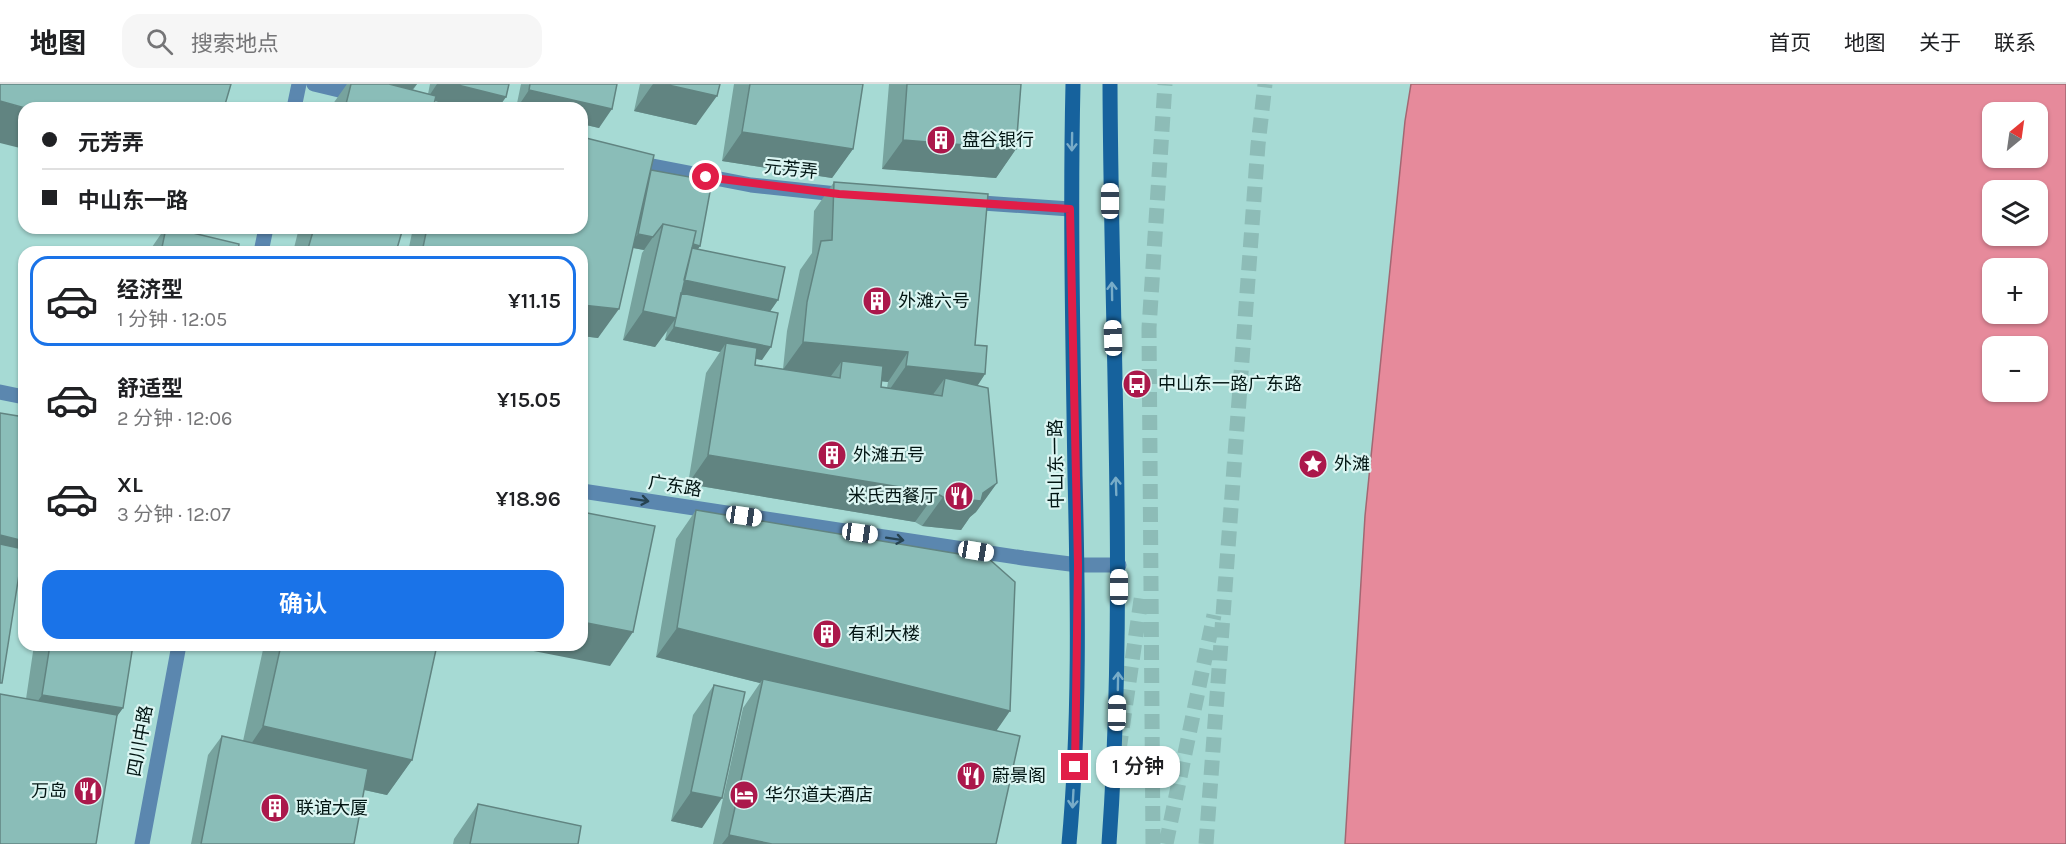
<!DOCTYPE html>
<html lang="zh">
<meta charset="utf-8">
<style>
:root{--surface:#fff;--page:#f6f6f6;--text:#202124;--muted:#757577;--line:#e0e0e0;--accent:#1a73e8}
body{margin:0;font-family:Karla,"Noto Sans SC",sans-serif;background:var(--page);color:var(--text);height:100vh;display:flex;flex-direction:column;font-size:22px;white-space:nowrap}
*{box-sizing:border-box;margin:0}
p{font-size:20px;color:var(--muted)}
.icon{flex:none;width:33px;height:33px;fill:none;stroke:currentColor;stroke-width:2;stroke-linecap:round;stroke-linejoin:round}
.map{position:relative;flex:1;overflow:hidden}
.panel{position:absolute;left:18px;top:162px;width:570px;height:405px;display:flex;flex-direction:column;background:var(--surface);border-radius:18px;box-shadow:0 2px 4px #0004}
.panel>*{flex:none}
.top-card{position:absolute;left:18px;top:18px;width:570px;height:132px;border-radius:18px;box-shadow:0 2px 4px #0004;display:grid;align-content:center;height:132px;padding:0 24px;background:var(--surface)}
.needle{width:39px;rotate:29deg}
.fabs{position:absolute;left:1982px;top:18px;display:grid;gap:12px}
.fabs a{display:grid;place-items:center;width:66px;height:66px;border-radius:12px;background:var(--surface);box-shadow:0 2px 4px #0004;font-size:30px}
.end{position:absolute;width:27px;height:27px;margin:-14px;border:8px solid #e11d48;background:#fff;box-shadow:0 0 0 3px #fff}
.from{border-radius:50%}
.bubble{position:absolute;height:42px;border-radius:18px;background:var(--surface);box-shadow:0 2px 4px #0004;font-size:20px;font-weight:600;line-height:42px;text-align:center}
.car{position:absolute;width:18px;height:36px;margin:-18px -9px;border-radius:8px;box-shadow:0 0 4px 2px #0007;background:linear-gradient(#fff 24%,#345 0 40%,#fff 0 76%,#345 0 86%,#fff 0)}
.top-card b{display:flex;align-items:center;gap:21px;height:57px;font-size:22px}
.top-card b+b{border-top:2px solid var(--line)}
.top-card i{width:15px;height:15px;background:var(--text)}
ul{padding:10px 0 0;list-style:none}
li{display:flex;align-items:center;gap:18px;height:90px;margin:0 12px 9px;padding:0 12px;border:3px solid transparent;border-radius:18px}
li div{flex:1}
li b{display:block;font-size:22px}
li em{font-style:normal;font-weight:600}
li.current{border-color:var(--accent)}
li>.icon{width:54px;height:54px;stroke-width:1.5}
.primary-button{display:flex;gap:12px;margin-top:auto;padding:12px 24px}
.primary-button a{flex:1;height:69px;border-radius:18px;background:var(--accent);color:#fff;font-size:24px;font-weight:600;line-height:69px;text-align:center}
header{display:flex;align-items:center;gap:36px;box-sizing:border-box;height:84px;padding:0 30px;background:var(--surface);border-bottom:2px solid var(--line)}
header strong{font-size:28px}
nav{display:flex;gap:33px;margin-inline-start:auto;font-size:21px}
.search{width:420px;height:54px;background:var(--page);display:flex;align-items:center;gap:15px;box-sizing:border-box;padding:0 21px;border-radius:18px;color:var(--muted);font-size:22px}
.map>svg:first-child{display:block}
</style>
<header>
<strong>地图</strong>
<div class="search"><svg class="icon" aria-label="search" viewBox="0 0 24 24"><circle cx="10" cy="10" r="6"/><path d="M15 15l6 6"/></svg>搜索地点</div>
<nav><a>首页</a><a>地图</a><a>关于</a><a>联系</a></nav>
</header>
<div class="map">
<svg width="2066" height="760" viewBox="0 0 2066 760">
<rect width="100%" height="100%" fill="#a6dad4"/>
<!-- water -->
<path fill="#e68a9b" stroke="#a26772" stroke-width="1.5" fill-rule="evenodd" d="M1411,0H2066V760H1345L1365,432L1405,37ZM1992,28H2037V74H1992ZM1992,106H2037V152H1992ZM1992,184H2037V230H1992ZM1992,262H2037V308H1992Z"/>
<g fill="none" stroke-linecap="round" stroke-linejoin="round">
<!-- primary-tunnel -->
<path stroke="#8dbcb7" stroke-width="15" stroke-dasharray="15 8" stroke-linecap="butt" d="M1119,666L1142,509
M1153,760L1149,244L1165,0
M1166,760L1214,531
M1206,760L1258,61L1265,0"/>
<!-- minor -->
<path stroke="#5b87af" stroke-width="15" d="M314,0L360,11
M294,24L299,0
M632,78L751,101L846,111
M968,118L1070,125
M261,168L266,144
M142,760L179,561"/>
<!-- tertiary -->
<path stroke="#5b87af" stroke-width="15" d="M0,308L24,313
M582,407L1023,474L1078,481H1119"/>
<!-- secondary -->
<path stroke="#16629d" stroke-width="15" d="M1069,760C1080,637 1078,515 1075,392C1073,261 1070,131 1073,0
M1109,760C1127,507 1111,254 1110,0"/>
</g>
<!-- wall -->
<path fill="#77a39e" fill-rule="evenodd" d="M347,0H417L413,6L428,10L430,0H509L506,13L498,24H452L454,22L435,17L433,24H330Z
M521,0H617L599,44L582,40V24H516Z
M640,0H720L696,41L634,27Z
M734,0H863L853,65L832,94L722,77Z
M889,0H1021L1016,65L996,94L882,85Z
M651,86L700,162L698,165L778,216L770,227L762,276L756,275L755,281L783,285L787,247L800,186L812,169L814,127L834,98L975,261L985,290L978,301L997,399L976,428L970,433L961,446L922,442L915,438L688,400L706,289L720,268L665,256L667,247L655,263L623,256L642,169L644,166L633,164L598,254L582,252V168H408L413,144H582ZM882,297L888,298L887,304L881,303Z
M165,144H172L238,168H150V166Z
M299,144H403L396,168H293Z
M696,426L996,646V760H713L743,624L760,599L656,573L676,455Z
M34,561H133L123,624L117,632L26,615Z
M264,561H437L412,676L387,711L364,706L354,760H191L208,671L222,652L243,657Z
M714,601L702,744L671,737L693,631Z
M478,720L578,760H453L454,755Z"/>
<!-- shaded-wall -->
<path fill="#618481" d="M381,0H417L411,7Z
M437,0H454L506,13L498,24H462L427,15Z
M653,0H664L717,12L696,41L634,27Z
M529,6L612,25L599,44L582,40V24H517Z
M0,17L24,24V65L0,59Z
M742,48L853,65L832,94L722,77Z
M903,56L1016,65L996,94L882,85Z
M638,150L653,153L644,166L628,163Z
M659,154L700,162L691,175Z
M684,196L778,216L769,229L674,209Z
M582,221L619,225L598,254L582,252Z
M643,227L676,234L655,263L623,256Z
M674,243L771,263L762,276L725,268L726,259L720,268L665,256Z
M803,258L908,268L888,298L840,293L842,277L831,292L782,287Z
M906,282L985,290L965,320L945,294L929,316L885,312Z
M708,371L936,409L915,438L688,400Z
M997,399L976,428L970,433L961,446L922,442L943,413L983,409Z
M0,451L24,457V478L0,473Z
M582,538L633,548L610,582L503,561H582Z
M677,544L1010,627L990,656L763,595L760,599L656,573Z
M42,611L123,624L102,653L22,640Z
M263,642L412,676L387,711L239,678Z
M691,708L722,714L702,744L671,737Z
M729,751L772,760H722Z"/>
<!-- building -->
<path fill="#8abdb8" stroke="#618481" stroke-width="1.5" d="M0,0H231L224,24H25L0,17Z
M351,0H389L436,12L433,24H345Z
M454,0H509L506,13Z
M530,0H617L612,25L529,6Z
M664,0H720L717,12Z
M750,0H863L853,65L742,48Z
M907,0H1021L1016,65L903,56Z
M454,21L466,24H454Z
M582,53L654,71L619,225L582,221V168H422L427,144H582Z
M651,86L712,97L700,162L693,160L696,147L663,140L653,153L638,150Z
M834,98L988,110L975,261L987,262L985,290L906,282L908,268L803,258L807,218L821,157L832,156Z
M663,140L696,147L676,234L643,227Z
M166,144H172L239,160L238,168H161Z
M314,144H403L396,168H307Z
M692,164L785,183L778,216L684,196Z
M681,209L778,229L771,263L674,243Z
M726,259L757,264L755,281L840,294L842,277L883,282L881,303L942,312L945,294L988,304L997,399L983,409L981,417L943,413L936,409L708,371Z
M0,329L24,333V457L0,451Z
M696,426L989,475L1015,498L1010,627L677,544Z
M582,428L655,442L633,548L582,538Z
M0,460L23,465L2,599H0Z
M50,561H133L123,624L42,611Z
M281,561H437L412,676L263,642Z
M763,595L1020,652L996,760H772L729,751Z
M714,601L745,608L722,714L691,708Z
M0,610L117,631L96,760H0Z
M222,652L368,685L354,760H201Z
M478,720L581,742L578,760H470Z"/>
<!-- one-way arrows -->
<defs><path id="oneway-shaft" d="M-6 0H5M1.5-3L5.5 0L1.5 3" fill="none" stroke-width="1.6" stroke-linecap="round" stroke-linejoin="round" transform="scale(1.5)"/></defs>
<g stroke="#78acc8">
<use href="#oneway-shaft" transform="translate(1072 58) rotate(91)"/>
<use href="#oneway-shaft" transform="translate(1112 207) rotate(-91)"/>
<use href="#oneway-shaft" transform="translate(1116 402) rotate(-92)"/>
<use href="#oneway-shaft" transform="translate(1118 597) rotate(-89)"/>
<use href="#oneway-shaft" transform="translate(1073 715) rotate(93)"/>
</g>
<g stroke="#264351">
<use href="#oneway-shaft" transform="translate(640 416) rotate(9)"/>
<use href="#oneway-shaft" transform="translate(895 455) rotate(9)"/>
</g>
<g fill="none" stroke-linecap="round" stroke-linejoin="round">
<!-- route -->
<path stroke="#e11d48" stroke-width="8" d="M706,93L839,110L1070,125L1078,481L1075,683"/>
</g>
<!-- icons -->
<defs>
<g id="building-disc" transform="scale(1.5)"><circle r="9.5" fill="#ab184b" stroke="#dbf5f2"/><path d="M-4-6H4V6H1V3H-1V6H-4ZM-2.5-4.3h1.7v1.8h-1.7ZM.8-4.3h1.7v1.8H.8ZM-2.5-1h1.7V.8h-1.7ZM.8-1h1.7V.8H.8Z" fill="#fff"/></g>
<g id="bus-disc" transform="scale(1.5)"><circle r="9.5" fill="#ab184b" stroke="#dbf5f2"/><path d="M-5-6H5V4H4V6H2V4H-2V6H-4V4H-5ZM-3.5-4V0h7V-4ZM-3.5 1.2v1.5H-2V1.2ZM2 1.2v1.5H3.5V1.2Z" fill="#fff"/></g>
<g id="sight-disc" transform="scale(1.5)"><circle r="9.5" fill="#ab184b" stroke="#dbf5f2"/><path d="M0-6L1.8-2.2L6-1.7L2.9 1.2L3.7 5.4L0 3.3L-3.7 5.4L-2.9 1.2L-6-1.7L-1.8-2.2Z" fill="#fff"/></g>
<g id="restaurant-disc" transform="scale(1.5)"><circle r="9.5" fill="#ab184b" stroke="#dbf5f2"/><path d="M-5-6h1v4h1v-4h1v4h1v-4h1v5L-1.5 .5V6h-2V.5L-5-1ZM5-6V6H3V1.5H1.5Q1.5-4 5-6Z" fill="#fff"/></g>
<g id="hotel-disc" transform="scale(1.5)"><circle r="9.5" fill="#ab184b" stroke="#dbf5f2"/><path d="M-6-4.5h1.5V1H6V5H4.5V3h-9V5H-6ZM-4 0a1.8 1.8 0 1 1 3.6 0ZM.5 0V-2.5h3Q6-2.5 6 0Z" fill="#fff"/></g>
</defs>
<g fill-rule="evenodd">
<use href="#building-disc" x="941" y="56"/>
<use href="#building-disc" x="877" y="217"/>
<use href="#bus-disc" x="1137" y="300"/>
<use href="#building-disc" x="832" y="371"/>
<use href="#sight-disc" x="1313" y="380"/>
<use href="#restaurant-disc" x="959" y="412"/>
<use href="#building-disc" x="827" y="550"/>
<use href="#restaurant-disc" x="971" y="692"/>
<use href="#restaurant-disc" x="88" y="707"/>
<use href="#hotel-disc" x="744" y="711"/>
<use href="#building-disc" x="275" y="724"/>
</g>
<g text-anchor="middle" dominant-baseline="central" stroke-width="4.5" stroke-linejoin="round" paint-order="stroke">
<!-- poi labels -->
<g font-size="18" fill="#021513" stroke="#dbf5f2" text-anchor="start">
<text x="962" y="56">盘谷银行</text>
<text x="898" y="217">外滩六号</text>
<text x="1158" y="300">中山东一路广东路</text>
<text x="853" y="371">外滩五号</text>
<text x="1334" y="380">外滩</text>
<text x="938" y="412" text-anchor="end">米氏西餐厅</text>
<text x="848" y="550">有利大楼</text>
<text x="992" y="692">蔚景阁</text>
<text x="67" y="707" text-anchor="end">万岛</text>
<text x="765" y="711">华尔道夫酒店</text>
<text x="296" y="724">联谊大厦</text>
</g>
<!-- street labels -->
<g font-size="18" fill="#021513" stroke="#dbf5f2">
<text transform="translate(791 85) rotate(6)">元芳弄</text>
<text transform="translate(1056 380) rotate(-91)">中山东一路</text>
<text transform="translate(675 402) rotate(9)">广东路</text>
<text transform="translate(140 657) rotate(-80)">四川中路</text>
</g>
</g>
</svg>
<div class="fabs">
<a><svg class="needle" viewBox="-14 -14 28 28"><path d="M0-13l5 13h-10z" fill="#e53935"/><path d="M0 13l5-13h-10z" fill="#757577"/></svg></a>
<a><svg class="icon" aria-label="layers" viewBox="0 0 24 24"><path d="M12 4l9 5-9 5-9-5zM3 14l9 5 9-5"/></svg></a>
<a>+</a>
<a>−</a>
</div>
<i class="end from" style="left:706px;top:93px"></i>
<i class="end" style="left:1075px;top:683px"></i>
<div class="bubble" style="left:1096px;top:662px;width:84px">1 分钟</div>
<i class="car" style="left:1110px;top:117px;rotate:0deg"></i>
<i class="car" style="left:1113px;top:254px;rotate:358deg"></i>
<i class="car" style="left:744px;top:432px;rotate:98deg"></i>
<i class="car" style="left:860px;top:449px;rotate:98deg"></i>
<i class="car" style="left:976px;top:467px;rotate:99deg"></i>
<i class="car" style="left:1119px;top:503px;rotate:0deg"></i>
<i class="car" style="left:1117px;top:629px;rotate:1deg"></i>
<div class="top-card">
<b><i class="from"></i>元芳弄</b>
<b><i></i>中山东一路</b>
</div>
<section class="panel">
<ul>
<li class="current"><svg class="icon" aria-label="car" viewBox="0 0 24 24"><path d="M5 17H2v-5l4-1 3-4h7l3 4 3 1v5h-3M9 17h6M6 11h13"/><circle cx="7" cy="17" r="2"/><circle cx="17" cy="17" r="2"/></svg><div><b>经济型</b><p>1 分钟 · 12:05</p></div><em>¥11.15</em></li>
<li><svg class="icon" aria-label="car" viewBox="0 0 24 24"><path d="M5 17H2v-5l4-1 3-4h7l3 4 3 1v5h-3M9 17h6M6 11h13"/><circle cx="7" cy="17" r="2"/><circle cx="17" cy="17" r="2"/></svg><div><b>舒适型</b><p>2 分钟 · 12:06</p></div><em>¥15.05</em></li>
<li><svg class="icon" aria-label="car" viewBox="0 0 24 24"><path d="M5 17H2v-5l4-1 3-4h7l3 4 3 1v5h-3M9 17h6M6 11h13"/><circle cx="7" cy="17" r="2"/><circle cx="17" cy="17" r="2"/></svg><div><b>XL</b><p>3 分钟 · 12:07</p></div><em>¥18.96</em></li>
</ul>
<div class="primary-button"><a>确认</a></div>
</section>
</div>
